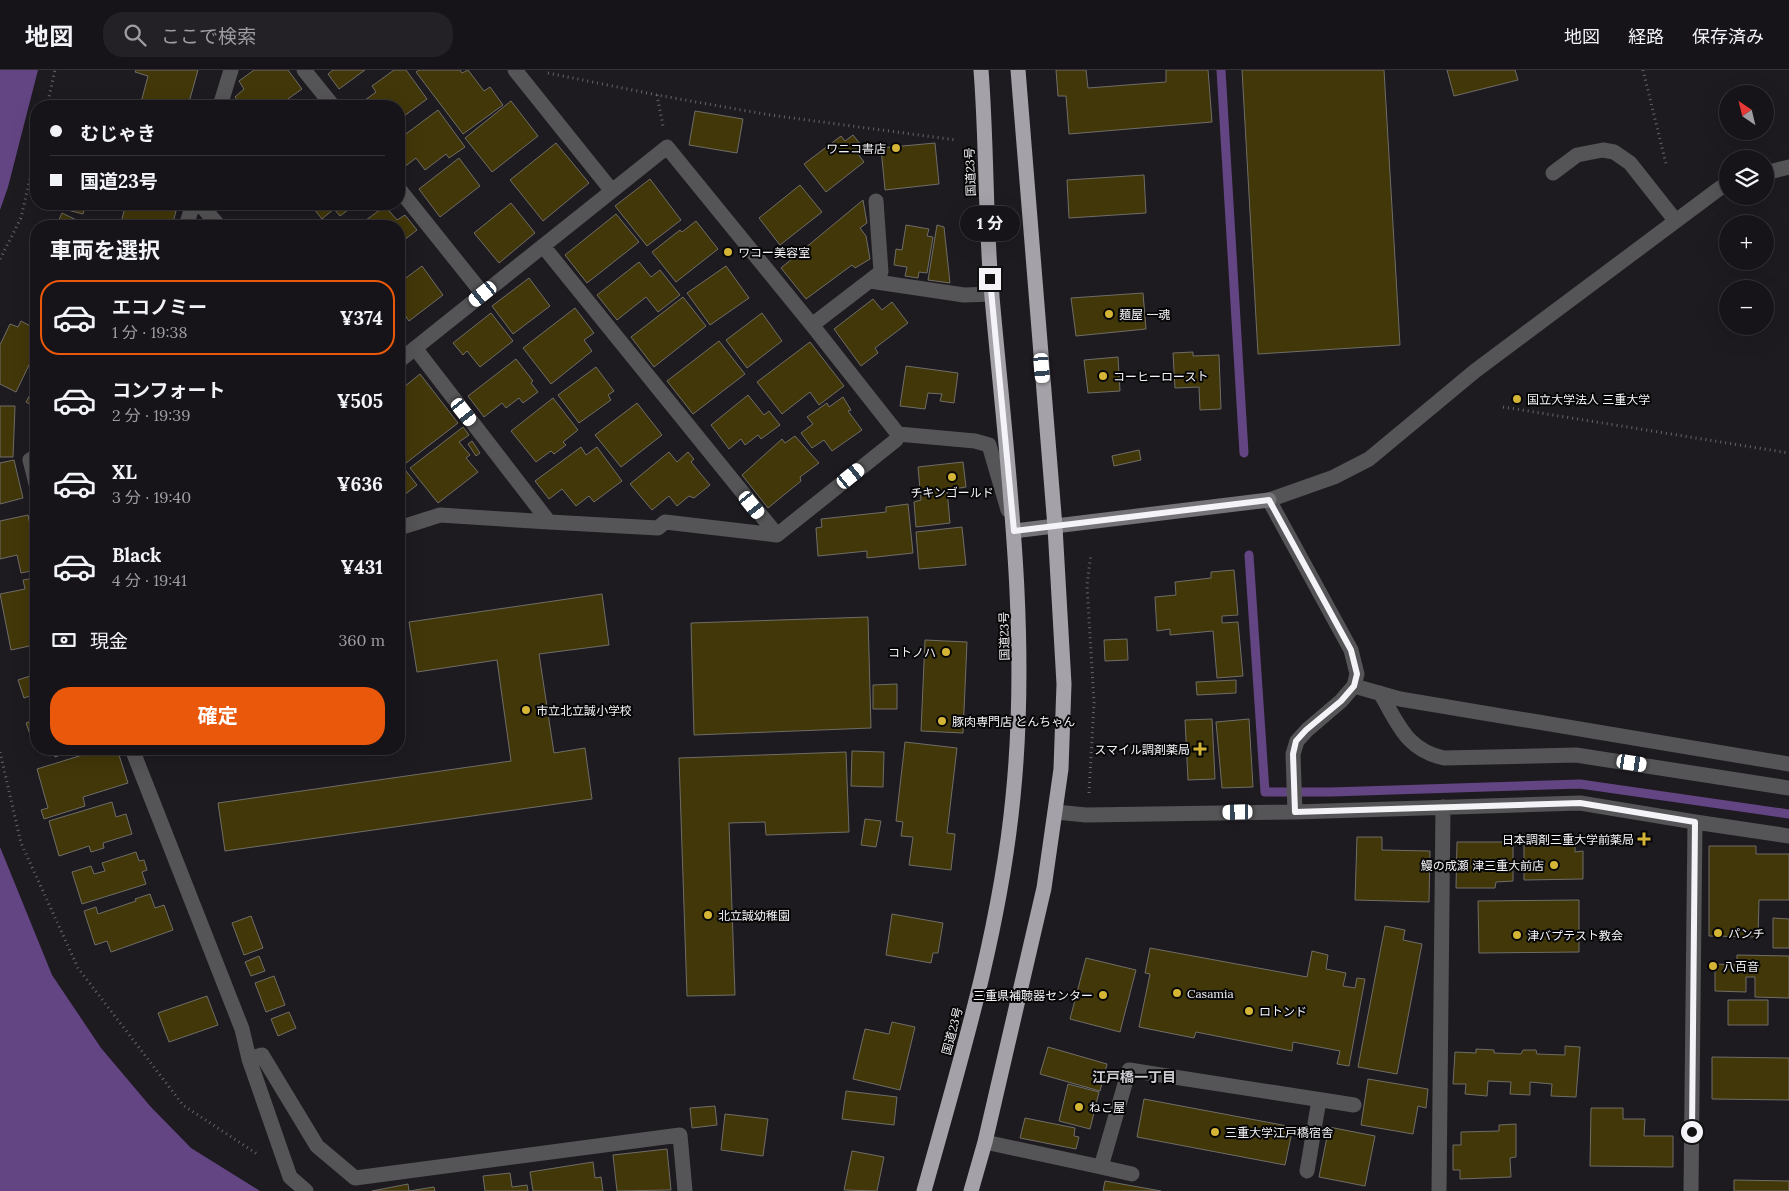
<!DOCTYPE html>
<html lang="ja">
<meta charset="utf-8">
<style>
:root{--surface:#161418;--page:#232125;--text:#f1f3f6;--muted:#9e9ea2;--line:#353337;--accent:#ea580c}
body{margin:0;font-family:Lora,"Noto Sans JP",serif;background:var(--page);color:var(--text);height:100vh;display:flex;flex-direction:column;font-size:19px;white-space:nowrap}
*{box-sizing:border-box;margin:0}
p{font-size:16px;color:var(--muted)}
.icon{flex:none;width:28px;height:28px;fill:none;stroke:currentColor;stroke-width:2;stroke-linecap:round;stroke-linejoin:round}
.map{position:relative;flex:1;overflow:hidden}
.drawer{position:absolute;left:30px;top:150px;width:375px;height:535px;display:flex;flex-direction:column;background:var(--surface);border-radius:20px;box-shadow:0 5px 20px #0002,0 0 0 1px var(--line)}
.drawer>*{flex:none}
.hud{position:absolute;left:30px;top:30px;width:375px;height:110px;border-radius:20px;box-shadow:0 5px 20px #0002,0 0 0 1px var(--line);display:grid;align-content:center;height:110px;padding:0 20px;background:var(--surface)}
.needle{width:32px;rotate:325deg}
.tools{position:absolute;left:1719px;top:15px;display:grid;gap:10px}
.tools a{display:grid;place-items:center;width:55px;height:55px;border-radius:50%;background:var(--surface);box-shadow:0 5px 20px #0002,0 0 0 1px var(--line);font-size:25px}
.end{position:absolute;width:22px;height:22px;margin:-11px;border:6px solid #f4f3f7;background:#111;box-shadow:0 0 0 2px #111}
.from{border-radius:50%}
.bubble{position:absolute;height:35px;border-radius:18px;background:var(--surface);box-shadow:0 5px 20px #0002,0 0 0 1px var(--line);font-size:16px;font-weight:700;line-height:35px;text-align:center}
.car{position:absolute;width:15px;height:30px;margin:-15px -8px;border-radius:6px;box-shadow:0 0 4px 1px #0007;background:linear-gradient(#fff 24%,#345 0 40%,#fff 0 76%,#345 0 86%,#fff 0)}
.hud b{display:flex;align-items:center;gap:18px;height:48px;font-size:19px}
.hud b+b{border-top:1px solid var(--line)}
.hud i{width:12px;height:12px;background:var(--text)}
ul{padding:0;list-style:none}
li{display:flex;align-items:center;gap:15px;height:75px;margin:0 10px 8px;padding:0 10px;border:2px solid transparent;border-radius:20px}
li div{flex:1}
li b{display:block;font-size:19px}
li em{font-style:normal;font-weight:700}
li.selected{border-color:var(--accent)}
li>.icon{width:45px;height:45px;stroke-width:1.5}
h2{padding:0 20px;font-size:22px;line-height:60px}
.pay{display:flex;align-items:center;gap:12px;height:55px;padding:0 20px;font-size:19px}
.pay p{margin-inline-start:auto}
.cta{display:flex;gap:10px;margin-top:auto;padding:10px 20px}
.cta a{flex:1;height:58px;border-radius:20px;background:var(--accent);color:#fff;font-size:20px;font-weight:700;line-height:58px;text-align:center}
header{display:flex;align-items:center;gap:30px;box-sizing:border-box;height:70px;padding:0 25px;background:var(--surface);border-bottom:1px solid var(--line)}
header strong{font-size:24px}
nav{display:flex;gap:28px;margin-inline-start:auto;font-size:18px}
.search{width:350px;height:45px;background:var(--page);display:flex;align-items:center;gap:12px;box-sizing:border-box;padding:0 18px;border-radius:20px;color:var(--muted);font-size:19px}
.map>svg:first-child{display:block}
</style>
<header>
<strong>地図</strong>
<div class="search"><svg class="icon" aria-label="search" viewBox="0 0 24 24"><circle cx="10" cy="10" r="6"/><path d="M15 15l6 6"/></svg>ここで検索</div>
<nav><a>地図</a><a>経路</a><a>保存済み</a></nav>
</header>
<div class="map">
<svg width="1789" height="1121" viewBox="0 0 1789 1121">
<rect width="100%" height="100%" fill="#1e1b20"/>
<!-- water -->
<path fill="#644584" d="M0,0H38L8,117L0,140Z
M0,777L52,905L101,978L150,1036L191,1078L260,1121H0Z"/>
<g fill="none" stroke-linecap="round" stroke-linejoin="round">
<!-- stream -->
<path stroke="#644584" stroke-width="9" d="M1221,0L1244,383
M1249,485L1265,722H1331L1580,714L1789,744"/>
</g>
<!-- building -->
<path fill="#423709" stroke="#6f6d67" d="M136,0H198L188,36H140L148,6L135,2Z
M254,0H288L302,19L278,36H242L235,27L244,19L239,11Z
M333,0H365L339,19L328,4Z
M394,0H406L427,29L400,49L399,36H357L376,22L372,16Z
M419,0H460L462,3L468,0L484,21L490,17L503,35L463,64L416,2Z
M1056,0H1086L1088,18L1166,12V0H1208L1212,52L1069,64L1066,26H1058Z
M1242,0H1384L1400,275L1258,284Z
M1447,0H1515L1518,10L1454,26Z
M511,31L538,66L492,102L465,68Z
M438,40L465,77L449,88L446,84L425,100L416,88L403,98L399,92V69Z
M695,41L743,49L737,83L689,75Z
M853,65L864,79L858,84L864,92L826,122L804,94L841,66L845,71Z
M556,73L589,113L543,151L510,110Z
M935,73L939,114L885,120L881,78Z
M459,88L480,116L440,147L419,119Z
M1144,105L1146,143L1069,148L1067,110Z
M650,109L681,150L647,176L615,136Z
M800,115L822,142L780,175L759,148Z
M863,130L867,153L860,158L866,166L870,189L855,198L852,195L806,229L781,198Z
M511,133L535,163L499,193L474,163Z
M61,134H86L83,144L60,138Z
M126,134H151L176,141L172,156H120Z
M310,134H356L340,146L334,139L322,149Z
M385,136L397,150L405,145L417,160L399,174V156H358Z
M62,143L89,156H56Z
M616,144L639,172L587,213L565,185Z
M696,151L718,179L676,212L652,182L680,160L682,162Z
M906,155L929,159L927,166L933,167L927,203L919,202L918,208L905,206L907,197L894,195L896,179L902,180Z
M937,155L944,157L950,213L928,210Z
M639,192L651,207L660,200L680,225L658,242L646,227L617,250L597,225Z
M422,196L443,225L409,251L399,237V213Z
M726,196L749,228L710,255L687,223Z
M529,208L550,236L513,264L492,236Z
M1143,223L1146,259L1076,266L1071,228Z
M683,227L706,256L654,297L631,267Z
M873,229L882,240L892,232L908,253L875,278L878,283L861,296L834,259Z
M575,238L594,263L584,270L592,281L551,314L523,278Z
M491,243L513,271L480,297L467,281L463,285L453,273Z
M762,243L782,271L747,298L726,270Z
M21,251L36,259V292L35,295L30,293L16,322L0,314V275L10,254L18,257Z
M719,271L745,304L693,344L667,311Z
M810,272L844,316L819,335L810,322L782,344L757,312Z
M1193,282V286L1219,285L1221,339L1200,340L1199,317L1175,318L1173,283Z
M1118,287L1120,321L1088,323L1084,290Z
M516,289L533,311L531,313L538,322L523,333L519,328L506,338L502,333L484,347L468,326Z
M906,296L958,303L954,333L940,331L942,324L928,323L925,339L900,336Z
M596,297L614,321L608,325L611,330L579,353L558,325Z
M420,304L458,353L406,393L399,384V321Z
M36,314V338L26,332Z
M748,325L764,345L769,341L780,355L761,369L758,365L745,375L741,369L729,379L711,355Z
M843,327L851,340L848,341L862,360L832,381L824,370L812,378L801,363L813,354L807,347L827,333L829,337Z
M553,328L578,360L563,372L566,375L554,384L551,381L536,392L511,361Z
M637,333L662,365L621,397L595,365Z
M0,336H15L13,387H0Z
M463,357L469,365L459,372L470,385L466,388L478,402L438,433L410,398Z
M795,366L819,393L800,407L801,411L768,438L742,405L782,369L785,373Z
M472,371L480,383L476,386L468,374Z
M581,377L586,385L597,377L622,411L594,432L589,426L576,436L562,419L549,429L535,411Z
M1139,380L1141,390L1114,396L1112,386Z
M669,382L677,392L688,382L694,389L691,392L710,415L694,428L689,426L677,436L669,426L652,440L630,414Z
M14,390L23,428L0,434V393Z
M399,392L417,415L399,429Z
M963,392L966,417L947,420L950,453L916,457L914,432L921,430L918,397Z
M908,434L913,483L867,488V481L818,486L816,458L822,457L821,449L886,442V437Z
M28,445L31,460L36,458V500L21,503L17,485L0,489V451Z
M962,457L966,495L919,499L916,462Z
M1234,500L1238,545L1222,546V553L1238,552L1243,606L1217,608L1213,561L1170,565V559L1157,561L1155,527L1176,525L1175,512L1211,508V502Z
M34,508L36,516V551L30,553L34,575L11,580L0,524L25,519L23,510Z
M602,524L609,575L539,584L554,683L585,678L592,729L225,781L218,733L511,691L497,590L417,602L409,552Z
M868,547L871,658L694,665L691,553Z
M1127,569L1128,590L1105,591L1104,570Z
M925,570L967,572L963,663L921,661Z
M36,604V624L24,628L18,610Z
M1236,610V623L1197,625L1196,612Z
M897,614V639H873V615Z
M36,649V668L32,670L26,653Z
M1212,649L1215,709L1188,710L1185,650Z
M1249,649L1253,717L1222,718L1216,652Z
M905,672L957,678L947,763L955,764L951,800L909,795L913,767L901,766L903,752L896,751Z
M52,679H76L55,687Z
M102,679H117L128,713L83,727L85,736L44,749L41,740L48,738L37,699Z
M852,681L884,682L883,717L851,716Z
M846,682L849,762L766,765L765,752L729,753L735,925L687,926L679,688Z
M112,732L116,747L126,744L132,764L103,773L104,778L91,782L89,776L59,786L49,751Z
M865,749L881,751L876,777L861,775Z
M1357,767H1382V780L1430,781L1429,832L1355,830Z
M1575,769V782L1583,781V809L1524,810V770Z
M1457,772H1513V811L1496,812L1495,818H1456Z
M1709,776H1756V784H1789V830H1759L1758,867L1709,866Z
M136,782L139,791L144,790L147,800L142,802L146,814L82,834L72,802L91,796L94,804L105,801L102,793Z
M150,824L155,838L164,835L173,860L111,882L107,871L95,875L84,841L96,837L98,844L136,831L135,829Z
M1579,830V882L1479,883L1478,831Z
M892,844L943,853L938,883H933L931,893L886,885Z
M251,846L263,878L244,885L232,853Z
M1773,848L1789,849V878H1773Z
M1385,856L1405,860L1403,870L1422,874L1397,1004L1358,997Z
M1150,878L1307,907L1312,881L1328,885L1326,899L1346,903L1343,916L1355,918L1357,908L1365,909L1349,996L1337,994L1340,981L1293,972L1292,981L1196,962L1194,968L1139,957L1150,904L1145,903Z
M1737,885L1789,886V928L1755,927V907H1746V922L1715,921V894L1737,895Z
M259,886L265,901L251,906L245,892Z
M1086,888L1136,900L1120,962L1070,949Z
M274,906L285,935L266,942L255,913Z
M207,926L218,955L169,972L158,943Z
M1728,930H1768V955H1728Z
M289,942L296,958L278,966L271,949Z
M892,952L915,957L900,1020L853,1009L865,959L889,964Z
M1565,976L1580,977L1576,1027L1551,1026L1552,1014L1530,1012V1025L1510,1024L1511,1012L1488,1011L1487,1026L1465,1024L1466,1014H1453L1455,982L1476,983V979L1494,980V983L1521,984L1523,980H1536L1537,984L1565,985Z
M1048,977L1107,994L1100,1021L1040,1004Z
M1712,987L1789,988V1030L1712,1029Z
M1368,1009L1428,1019L1426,1038L1418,1036L1413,1064L1361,1055Z
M1068,1014L1099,1022L1090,1059L1059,1051Z
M846,1021L897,1027L894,1055L842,1049Z
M1144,1029L1293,1057L1285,1095L1137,1067Z
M715,1036L717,1055L692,1058L690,1038Z
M1591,1038H1623V1049H1645L1644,1066H1673V1097L1590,1096Z
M725,1044L768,1049L763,1086L721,1080Z
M1025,1048L1075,1058L1074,1066L1079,1067L1076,1079L1020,1068Z
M1516,1054V1087L1510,1088L1511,1107L1460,1109V1100H1453V1075H1461V1062L1499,1061V1055Z
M1329,1057L1375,1066L1365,1116L1319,1107Z
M667,1079L671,1120L617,1121L613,1085Z
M852,1081L884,1087L877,1121L844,1120Z
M593,1092L595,1108L601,1107L603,1121H533L530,1102Z
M510,1103L512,1117L527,1115L528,1121H485L483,1106Z
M1734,1110L1789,1111V1121H1734Z
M1105,1111L1161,1121H1103Z
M408,1114L409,1121L434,1117L435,1121H372Z"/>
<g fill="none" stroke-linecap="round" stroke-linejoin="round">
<!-- path -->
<path stroke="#68656a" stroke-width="3" stroke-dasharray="1 4" stroke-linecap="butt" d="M1643,0L1666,94
M548,3L657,25L770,45L956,70
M657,25L663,56
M47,36L55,0
M0,189L21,148L36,82
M1503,337L1789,383
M0,682L21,773L78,898L183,1035L257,1084
M1089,723L1094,633L1087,515L1091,484"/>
<!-- lane -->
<path stroke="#555456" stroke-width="15" d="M1553,103L1577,85L1603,80L1614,82L1630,93L1675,150
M1765,103L1789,97
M1269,430L1334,407L1369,389L1475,301L1720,118L1728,115
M1354,616L1400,629L1789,694
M1380,623C1398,653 1406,680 1444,688L1576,685L1789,718
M985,1072L1101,1097L1129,1000L1354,1035
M1101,1097L1132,1104
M1307,1101L1319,1030"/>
<!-- street -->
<path stroke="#555456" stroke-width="15" d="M304,0L333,36
M515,0L612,121
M220,36L231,0
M399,119L483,224
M200,134L219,156
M186,156L193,134
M543,176L777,465
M870,211L964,225L992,224
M812,255L881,202L876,131
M415,278L549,452L658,458L665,452L777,465L896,370L898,364
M399,291L667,77L812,255L898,364L975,371L989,375L1008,440
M36,386L30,390L36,414
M1269,430L1351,580L1357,604L1354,616L1341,631L1307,660L1297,671L1293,684L1295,742
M399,458L440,445L549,452
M132,679L242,959L249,989L290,1107L306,1121
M1056,742L1086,745L1295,742L1580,733L1695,752L1789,766
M249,989L262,985L317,1076L355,1108L680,1065L685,1121
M1439,1121L1443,737
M1691,1121L1695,752"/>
<!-- secondary -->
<path stroke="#757377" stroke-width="15" d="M1014,461L1269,430"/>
<!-- highway -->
<path stroke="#a4a1a8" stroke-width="15" d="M924,1121C960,992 1000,862 1013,727C1030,560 1007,394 992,227C985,152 987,76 981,0
M971,1121L985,1072L1044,818L1061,699L1064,614L1055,457L1018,0"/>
</g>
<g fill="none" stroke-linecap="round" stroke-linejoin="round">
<!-- route -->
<path stroke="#f4f3f7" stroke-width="6" d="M990,209L1014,461L1269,430L1351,580L1357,604L1354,616L1341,631L1306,660L1296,671L1293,684L1295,742L1580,733L1695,752L1692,1062"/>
</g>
<!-- markers -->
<g fill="#d5b535" stroke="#070708" stroke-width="2">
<circle cx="896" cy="78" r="5"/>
<circle cx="728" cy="182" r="5"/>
<circle cx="1109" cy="244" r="5"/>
<circle cx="1103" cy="306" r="5"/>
<circle cx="1517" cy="329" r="5"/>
<circle cx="952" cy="407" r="5"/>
<circle cx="946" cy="582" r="5"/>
<circle cx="526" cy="640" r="5"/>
<circle cx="942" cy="651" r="5"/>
<path d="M1197.5 671.5h5v5h5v5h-5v5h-5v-5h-5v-5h5z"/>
<path d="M1641.5 761.5h5v5h5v5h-5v5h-5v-5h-5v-5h5z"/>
<circle cx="1554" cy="795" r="5"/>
<circle cx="708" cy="845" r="5"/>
<circle cx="1718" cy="863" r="5"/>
<circle cx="1517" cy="865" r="5"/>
<circle cx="1713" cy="896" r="5"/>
<circle cx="1177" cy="923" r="5"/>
<circle cx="1103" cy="925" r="5"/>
<circle cx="1249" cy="941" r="5"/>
<circle cx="1079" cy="1037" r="5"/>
<circle cx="1215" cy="1062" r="5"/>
</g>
<g text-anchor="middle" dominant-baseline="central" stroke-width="4" stroke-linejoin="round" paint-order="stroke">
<!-- poi labels -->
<g font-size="12" fill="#f4f3f7" stroke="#070708" text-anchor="start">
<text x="886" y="78" text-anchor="end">ワニコ書店</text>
<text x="738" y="182">ワコー美容室</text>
<text x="1119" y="244">麺屋 一魂</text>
<text x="1113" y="306">コーヒーロースト</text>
<text x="1527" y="329">国立大学法人 三重大学</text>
<text x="952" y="422" text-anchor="middle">チキンゴールド</text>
<text x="936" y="582" text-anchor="end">コトノハ</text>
<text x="536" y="640">市立北立誠小学校</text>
<text x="952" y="651">豚肉専門店 とんちゃん</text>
<text x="1190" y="679" text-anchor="end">スマイル調剤薬局</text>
<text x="1634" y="769" text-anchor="end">日本調剤三重大学前薬局</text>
<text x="1544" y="795" text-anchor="end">鰻の成瀬 津三重大前店</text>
<text x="718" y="845">北立誠幼稚園</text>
<text x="1728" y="863">パンチ</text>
<text x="1527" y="865">津バプテスト教会</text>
<text x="1723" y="896">八百音</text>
<text x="1187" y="923">Casamia</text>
<text x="1093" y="925" text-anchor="end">三重県補聴器センター</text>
<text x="1259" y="941">ロトンド</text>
<text x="1089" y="1037">ねこ屋</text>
<text x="1225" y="1062">三重大学江戸橋宿舎</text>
</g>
<!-- street labels -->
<g font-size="12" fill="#f4f3f7" stroke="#070708">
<text transform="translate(970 102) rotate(-92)">国道23号</text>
<text transform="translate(1004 566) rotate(-91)">国道23号</text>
<text transform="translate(952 961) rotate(-75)">国道23号</text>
</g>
<!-- neighbourhood labels -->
<g font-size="14" font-weight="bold" fill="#cdcbd1" stroke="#070708">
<text x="1134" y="1007">江戸橋一丁目</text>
</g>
</g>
</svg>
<div class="tools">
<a><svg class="needle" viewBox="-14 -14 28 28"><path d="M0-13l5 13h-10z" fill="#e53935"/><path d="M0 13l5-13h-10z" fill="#9e9ea2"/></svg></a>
<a><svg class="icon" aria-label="layers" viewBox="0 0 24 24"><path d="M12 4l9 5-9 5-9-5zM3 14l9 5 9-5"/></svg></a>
<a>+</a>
<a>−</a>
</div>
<i class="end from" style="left:1692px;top:1062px"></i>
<i class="end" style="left:990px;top:209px"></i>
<div class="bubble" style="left:960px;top:136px;width:60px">1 分</div>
<i class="car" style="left:483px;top:224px;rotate:231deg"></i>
<i class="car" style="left:1042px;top:298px;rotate:175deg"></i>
<i class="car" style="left:464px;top:342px;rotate:142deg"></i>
<i class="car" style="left:851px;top:406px;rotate:51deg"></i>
<i class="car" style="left:752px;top:435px;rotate:141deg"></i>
<i class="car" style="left:1632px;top:693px;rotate:99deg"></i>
<i class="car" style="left:1238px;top:742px;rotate:269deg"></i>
<div class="hud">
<b><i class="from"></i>むじゃき</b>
<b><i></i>国道23号</b>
</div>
<section class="drawer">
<h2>車両を選択</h2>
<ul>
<li class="selected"><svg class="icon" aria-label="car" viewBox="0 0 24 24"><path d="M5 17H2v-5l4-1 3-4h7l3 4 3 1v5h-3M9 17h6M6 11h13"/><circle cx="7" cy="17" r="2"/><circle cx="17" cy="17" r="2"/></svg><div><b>エコノミー</b><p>1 分 · 19:38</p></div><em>¥374</em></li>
<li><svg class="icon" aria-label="car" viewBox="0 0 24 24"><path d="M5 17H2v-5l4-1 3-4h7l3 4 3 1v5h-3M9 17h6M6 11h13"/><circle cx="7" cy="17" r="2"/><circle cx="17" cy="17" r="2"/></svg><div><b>コンフォート</b><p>2 分 · 19:39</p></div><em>¥505</em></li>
<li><svg class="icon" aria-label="car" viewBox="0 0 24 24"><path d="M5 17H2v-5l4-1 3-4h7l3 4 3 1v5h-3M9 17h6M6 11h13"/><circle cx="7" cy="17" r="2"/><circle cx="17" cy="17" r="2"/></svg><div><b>XL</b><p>3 分 · 19:40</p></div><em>¥636</em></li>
<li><svg class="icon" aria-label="car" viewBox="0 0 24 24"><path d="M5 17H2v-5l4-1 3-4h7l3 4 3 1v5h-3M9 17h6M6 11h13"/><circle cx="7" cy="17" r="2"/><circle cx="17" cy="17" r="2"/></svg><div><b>Black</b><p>4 分 · 19:41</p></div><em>¥431</em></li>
</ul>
<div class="pay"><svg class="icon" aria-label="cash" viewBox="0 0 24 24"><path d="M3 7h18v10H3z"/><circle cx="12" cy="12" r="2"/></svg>現金<p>360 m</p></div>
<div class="cta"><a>確定</a></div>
</section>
</div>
